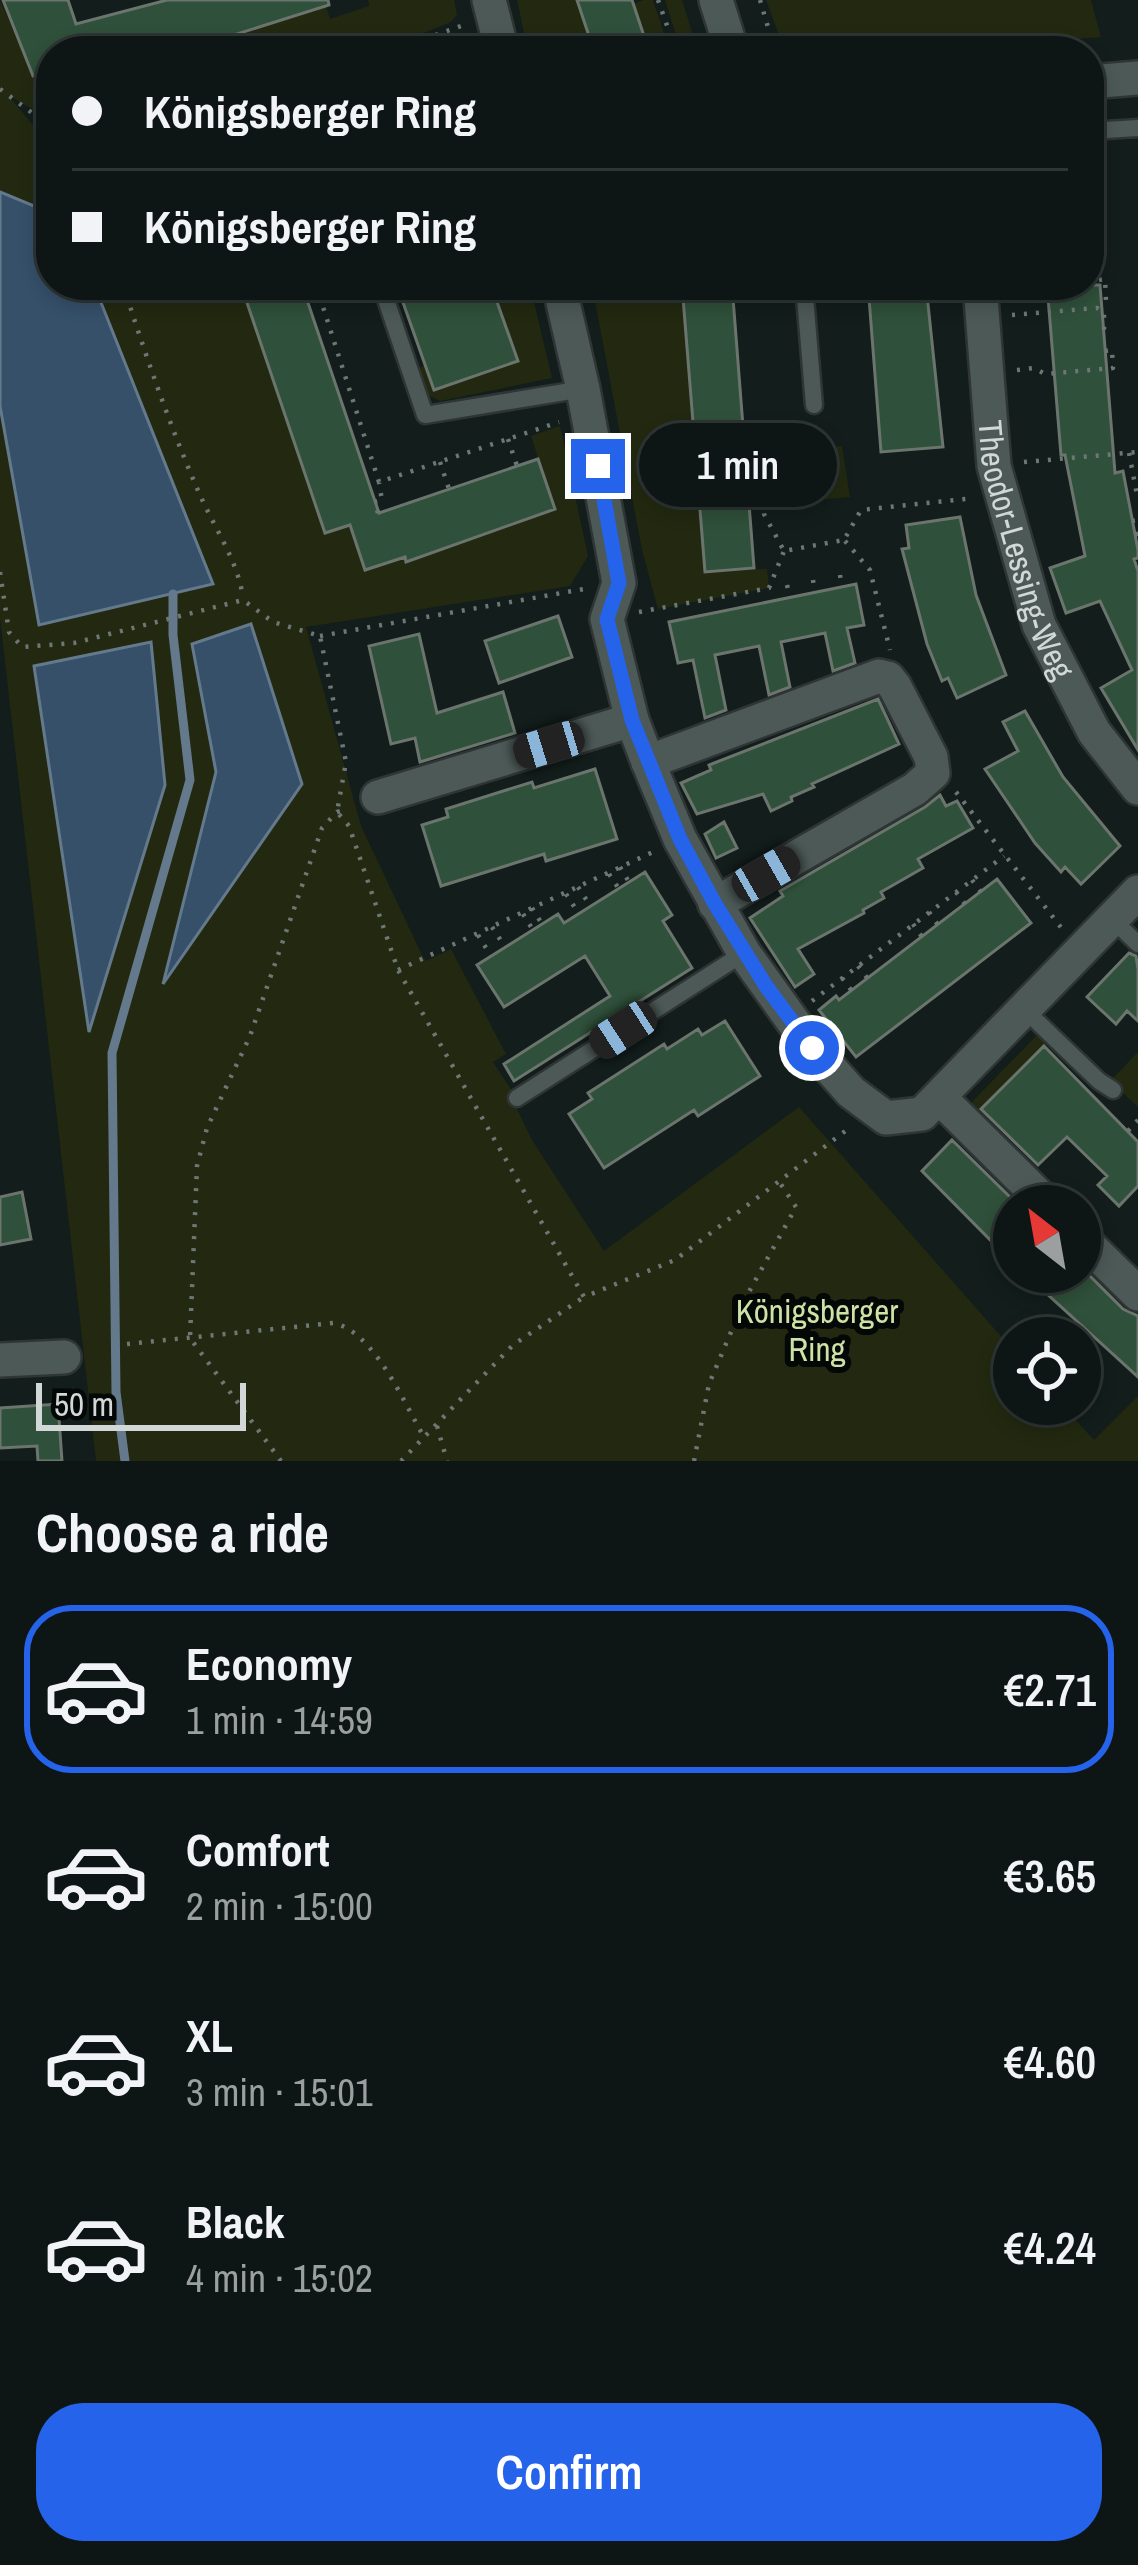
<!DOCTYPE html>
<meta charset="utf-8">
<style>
:root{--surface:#0e1615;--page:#171f1e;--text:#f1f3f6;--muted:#9b9fa0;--line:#2e3534;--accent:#2563eb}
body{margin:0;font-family:"Archivo Narrow",sans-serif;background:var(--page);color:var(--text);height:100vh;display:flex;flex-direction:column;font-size:45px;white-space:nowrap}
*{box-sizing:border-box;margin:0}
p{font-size:39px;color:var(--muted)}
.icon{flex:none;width:66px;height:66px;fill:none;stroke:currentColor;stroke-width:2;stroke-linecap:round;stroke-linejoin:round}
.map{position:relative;height:1461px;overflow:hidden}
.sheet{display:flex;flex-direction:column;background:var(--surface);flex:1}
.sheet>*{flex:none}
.guide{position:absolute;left:36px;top:36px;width:1068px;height:264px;border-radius:48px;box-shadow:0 6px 18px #0003,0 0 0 3px var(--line);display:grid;align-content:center;height:264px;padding:0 36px;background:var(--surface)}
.needle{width:78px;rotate:329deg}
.fabs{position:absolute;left:993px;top:1185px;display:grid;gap:24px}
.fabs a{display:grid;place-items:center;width:108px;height:108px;border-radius:50%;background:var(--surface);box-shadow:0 6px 18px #0003,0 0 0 3px var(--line);font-size:60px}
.scale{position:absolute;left:36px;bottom:30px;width:210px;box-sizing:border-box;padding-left:12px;border:6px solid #d1d8d7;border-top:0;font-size:33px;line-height:42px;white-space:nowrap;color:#d1d8d7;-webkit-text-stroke:9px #030706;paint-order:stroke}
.end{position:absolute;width:54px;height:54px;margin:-27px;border:15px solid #2563eb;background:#fff;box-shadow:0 0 0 6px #fff}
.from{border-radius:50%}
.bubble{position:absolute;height:84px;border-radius:42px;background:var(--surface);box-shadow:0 6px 18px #0003,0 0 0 3px var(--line);font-size:39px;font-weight:600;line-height:84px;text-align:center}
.car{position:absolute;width:36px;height:72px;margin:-36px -18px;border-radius:15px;box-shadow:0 0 9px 3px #0007;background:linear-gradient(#222 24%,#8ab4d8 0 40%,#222 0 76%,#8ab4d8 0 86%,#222 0)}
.guide b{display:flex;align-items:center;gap:42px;height:114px;font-size:45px}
.guide b+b{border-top:3px solid var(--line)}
.guide i{width:30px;height:30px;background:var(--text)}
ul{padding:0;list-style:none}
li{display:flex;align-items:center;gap:36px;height:168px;margin:0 24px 18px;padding:0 12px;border:6px solid transparent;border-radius:48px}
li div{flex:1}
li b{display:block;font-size:45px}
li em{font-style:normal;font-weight:600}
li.selected{border-color:var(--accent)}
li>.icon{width:108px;height:108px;stroke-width:1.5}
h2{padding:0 36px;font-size:54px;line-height:144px}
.cta{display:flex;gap:24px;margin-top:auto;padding:24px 36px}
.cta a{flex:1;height:138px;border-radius:48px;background:var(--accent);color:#fff;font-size:48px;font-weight:600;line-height:138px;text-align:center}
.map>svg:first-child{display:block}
</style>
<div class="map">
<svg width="1138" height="1461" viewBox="0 0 1138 1461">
<rect width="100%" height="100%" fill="#121d1c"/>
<!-- green -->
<path fill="#222910" d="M0,0L34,75L51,70V120L8,95L51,147V285H241L325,533L350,525L365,570L405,557L407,562L554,508L531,436L560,426L588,556L570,586L306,627L361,826L421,953L426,961L451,949L506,1054L493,1062L516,1097L517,1109L532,1140L604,1251L799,1107L1014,1351V1404H1061L1094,1440L1138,1396V1461H96L0,617Z
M368,0H454L457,15L451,22L379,51H183L326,6L330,19L369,6Z
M517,0H577L594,51H528Z
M644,0H653L670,51H649L633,4Z
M665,0H682L698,51H681Z
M766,0H1091L1101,37L921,51H785Z
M455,35L465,39L468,51H411Z
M491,285H530L552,378L440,401L428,395L420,369L424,364L434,389L517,361Z
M592,285H682L705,571L767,569L769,588L658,609L642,550Z
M842,446L850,497L771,504L767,452Z
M1040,1032L1049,1041L975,1115L967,1107Z
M1138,1052V1107L1110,1081Z"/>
<!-- water -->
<path fill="#36506a" stroke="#64798b" stroke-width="3" d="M0,192L51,213V285H94L213,584L39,625L0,406Z
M251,624L302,784L163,984L216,772L192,644Z
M151,642L165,785L89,1032L34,666Z"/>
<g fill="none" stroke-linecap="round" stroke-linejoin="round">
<!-- stream -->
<path stroke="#64798b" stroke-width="9" d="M125,1461L116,1392L112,1053L190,780L173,635V594"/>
</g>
<!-- building -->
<path fill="#2f503a" stroke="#6b756e" stroke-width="3" d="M3,0H68L76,24L167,0H328L329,5L183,51H51V70L33,76Z
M577,0H632L649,51H594Z
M241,285H302L379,513L538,459L555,509L406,562L405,557L365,570L350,525L325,533Z
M426,285H491L518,361L434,390L400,294Z
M682,285H732L754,568L705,572Z
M868,285H926L943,447L881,452Z
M1047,285H1100L1115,473L1123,471L1138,550V558L1134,559L1138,571V750L1101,688L1132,670L1100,601L1066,613L1050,568L1085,556L1065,455H1061Z
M960,517L976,595L1006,675L957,698L948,678L942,681L927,644L902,549L909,548L906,525Z
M856,584L864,625L847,628L855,663L833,671L825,633L781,642L790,687L769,695L759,646L715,655L726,710L705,718L693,660L678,663L669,622Z
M558,616L572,657L499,683L485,641Z
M419,634L437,713L503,692L515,733L420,762L415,738L391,744L369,646Z
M878,699L899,744L812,784L814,787L791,797L792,801L771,811L763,794L697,814L681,783L711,770L709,765Z
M1025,711L1063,777L1120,846L1081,884L1065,867L1061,872L1035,843L985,769L1018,751L1003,722Z
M595,769L617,839L546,861L544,854L441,886L422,825L448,817L446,809L532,782L534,788Z
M940,795L946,806L957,801L973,828L918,859L923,868L881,892L884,898L863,910L864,913L798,949L814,974L795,987L750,918L783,896L780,891L925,807Z
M724,822L737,848L716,858L705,834Z
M645,872L672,915L663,921L692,968L514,1081L504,1064L610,996L585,956L504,1007L477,965L558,914L564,923Z
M997,879L1031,923L856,1057L819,1010L836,996L839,1000Z
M1129,953L1136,956L1138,969V1021L1127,1011L1116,1024L1087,997Z
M725,1021L760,1076L698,1116L694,1110L604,1168L569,1114L592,1099L588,1093L664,1044L667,1049L698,1029L702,1035Z
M1044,1046L1138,1142V1186L1119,1206L1098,1185L1107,1176L1067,1137L1038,1165L981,1109Z
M952,1140L1014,1201V1264L922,1171Z
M22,1192L31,1239L0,1245V1197Z
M1080,1266L1123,1309L1138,1316V1377L1023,1272H1080Z
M58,1404L62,1461H38L37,1446L0,1448V1408Z"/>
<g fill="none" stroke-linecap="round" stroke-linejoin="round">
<!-- service casing -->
<g stroke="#2f3534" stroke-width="21">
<path id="service" d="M1089,131L1138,128
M381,285L425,415L583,389
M804,285L814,405
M1112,919L1138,944
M1024,1009L1099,1081L1113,1090
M517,1098L744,953"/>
</g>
<!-- minor casing -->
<g stroke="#2f3534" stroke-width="38">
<g id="minor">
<path d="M489,0L502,51"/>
<path d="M716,0L732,51"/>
<path d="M1089,82L1138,78"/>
<path d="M559,285L583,389L619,583L607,619L632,720L648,762L680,839L744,953L812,1048L851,1092L886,1118L922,1114L1138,892"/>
<path id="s1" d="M980,285L994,466L1039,625L1094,732L1138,788"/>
<path d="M648,762L879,676L888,678L895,687L931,757L933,773L915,789L715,904"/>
<path d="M378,797L632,720"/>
<path d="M939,1097L1049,1206"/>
<path d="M1080,1237L1138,1294"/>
<path d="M0,1360L64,1357"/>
</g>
</g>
<!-- path -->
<path stroke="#6d7776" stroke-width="4.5" stroke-dasharray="3 9" stroke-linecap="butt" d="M658,0L676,51
M760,0L775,51
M390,51L464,25
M0,89L51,127
M1089,246L1102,245L1103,264H1098
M1099,280L1105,279L1106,301L1102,308
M123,285C146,356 170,427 200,495C215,529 238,561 243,598
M316,285L379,482L559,422
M1012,315L1097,308L1104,312V335
M1017,370L1034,368L1045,374L1113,368L1112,350L1105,351
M814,425V436L785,445L762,466L764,514L784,551L844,540L861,510L974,498
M508,439L517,466
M1129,453L1138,500
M440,462L449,489
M1024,462L1138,452
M378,513L374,502L382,500L379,483
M1132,521L1138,520
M1135,534H1138
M845,541L870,570L890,650
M0,572L9,632L22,647L74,643L243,600L273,622L320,636L346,762L337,812L349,826L398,970L584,1297L675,1260L848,1129
M840,575L842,587
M813,580L815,593
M787,585L790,598
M639,612L769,588L784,551
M320,636L584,589
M956,792L1063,930
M620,867L629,882
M609,874L619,889
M972,880L981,892
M578,887L591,907
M956,892L965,904
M566,894L579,914
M532,908L542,924
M929,912L938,925
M523,914L533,930
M913,924L922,937
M492,927L505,947
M478,935L491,956
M858,966L868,979
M398,970L653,852
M842,978L852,991
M812,1001L1004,856
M1128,1131L1138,1120
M127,1344L333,1323C374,1331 404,1403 424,1437
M437,1426L447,1461
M281,1461L190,1338L197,1166L207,1128L250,1036L322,828L337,812L348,809
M401,1461L513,1345L584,1297
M694,1461L709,1384L745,1299L796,1207L780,1183"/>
<!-- service -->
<use href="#service" stroke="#4c5957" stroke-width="16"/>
<!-- minor -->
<use href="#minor" stroke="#4c5957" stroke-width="33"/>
</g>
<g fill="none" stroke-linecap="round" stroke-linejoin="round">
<!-- route -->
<path stroke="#2563eb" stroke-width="15" d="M598,466L619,583L607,619L632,720L680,839L715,904L766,986L812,1048"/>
</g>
<g text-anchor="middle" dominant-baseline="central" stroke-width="12" stroke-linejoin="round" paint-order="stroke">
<!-- street labels -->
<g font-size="33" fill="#d1d8d7" stroke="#030706">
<text stroke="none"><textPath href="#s1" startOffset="270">Theodor-Lessing-Weg</textPath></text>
</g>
<!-- park labels -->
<g font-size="33" fill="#cee2a5" stroke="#030706">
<text x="817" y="1311">Königsberger<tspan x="817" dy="38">Ring</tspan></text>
</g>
</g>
</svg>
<div class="fabs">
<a><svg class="needle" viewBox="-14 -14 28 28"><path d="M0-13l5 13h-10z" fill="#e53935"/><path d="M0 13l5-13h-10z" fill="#9b9fa0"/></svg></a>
<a><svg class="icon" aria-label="locate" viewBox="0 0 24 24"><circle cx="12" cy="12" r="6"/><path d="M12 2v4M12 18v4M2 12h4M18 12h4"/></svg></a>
</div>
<div class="scale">50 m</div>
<i class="end from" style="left:812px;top:1048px"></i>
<i class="end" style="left:598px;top:466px"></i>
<div class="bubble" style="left:639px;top:423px;width:198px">1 min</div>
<i class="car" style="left:549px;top:745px;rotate:253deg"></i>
<i class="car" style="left:766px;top:874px;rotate:60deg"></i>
<i class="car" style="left:623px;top:1030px;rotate:237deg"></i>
<div class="guide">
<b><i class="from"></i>Königsberger Ring</b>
<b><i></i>Königsberger Ring</b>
</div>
</div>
<section class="sheet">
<h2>Choose a ride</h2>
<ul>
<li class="selected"><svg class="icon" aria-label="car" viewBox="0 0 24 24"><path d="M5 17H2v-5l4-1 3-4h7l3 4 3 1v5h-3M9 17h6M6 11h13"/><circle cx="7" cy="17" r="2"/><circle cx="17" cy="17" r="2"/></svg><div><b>Economy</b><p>1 min · 14:59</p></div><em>€2.71</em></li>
<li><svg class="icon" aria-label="car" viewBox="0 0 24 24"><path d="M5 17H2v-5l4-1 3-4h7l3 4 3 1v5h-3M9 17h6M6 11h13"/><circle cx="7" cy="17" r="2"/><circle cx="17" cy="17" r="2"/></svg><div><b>Comfort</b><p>2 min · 15:00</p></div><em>€3.65</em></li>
<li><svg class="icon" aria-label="car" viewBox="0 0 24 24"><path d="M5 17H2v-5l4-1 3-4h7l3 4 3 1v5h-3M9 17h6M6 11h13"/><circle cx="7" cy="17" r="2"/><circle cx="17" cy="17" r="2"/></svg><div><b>XL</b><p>3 min · 15:01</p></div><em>€4.60</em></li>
<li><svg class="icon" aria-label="car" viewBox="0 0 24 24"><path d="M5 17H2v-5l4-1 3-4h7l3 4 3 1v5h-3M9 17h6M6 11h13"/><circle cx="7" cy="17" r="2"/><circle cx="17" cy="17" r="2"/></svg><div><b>Black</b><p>4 min · 15:02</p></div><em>€4.24</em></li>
</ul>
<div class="cta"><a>Confirm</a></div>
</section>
